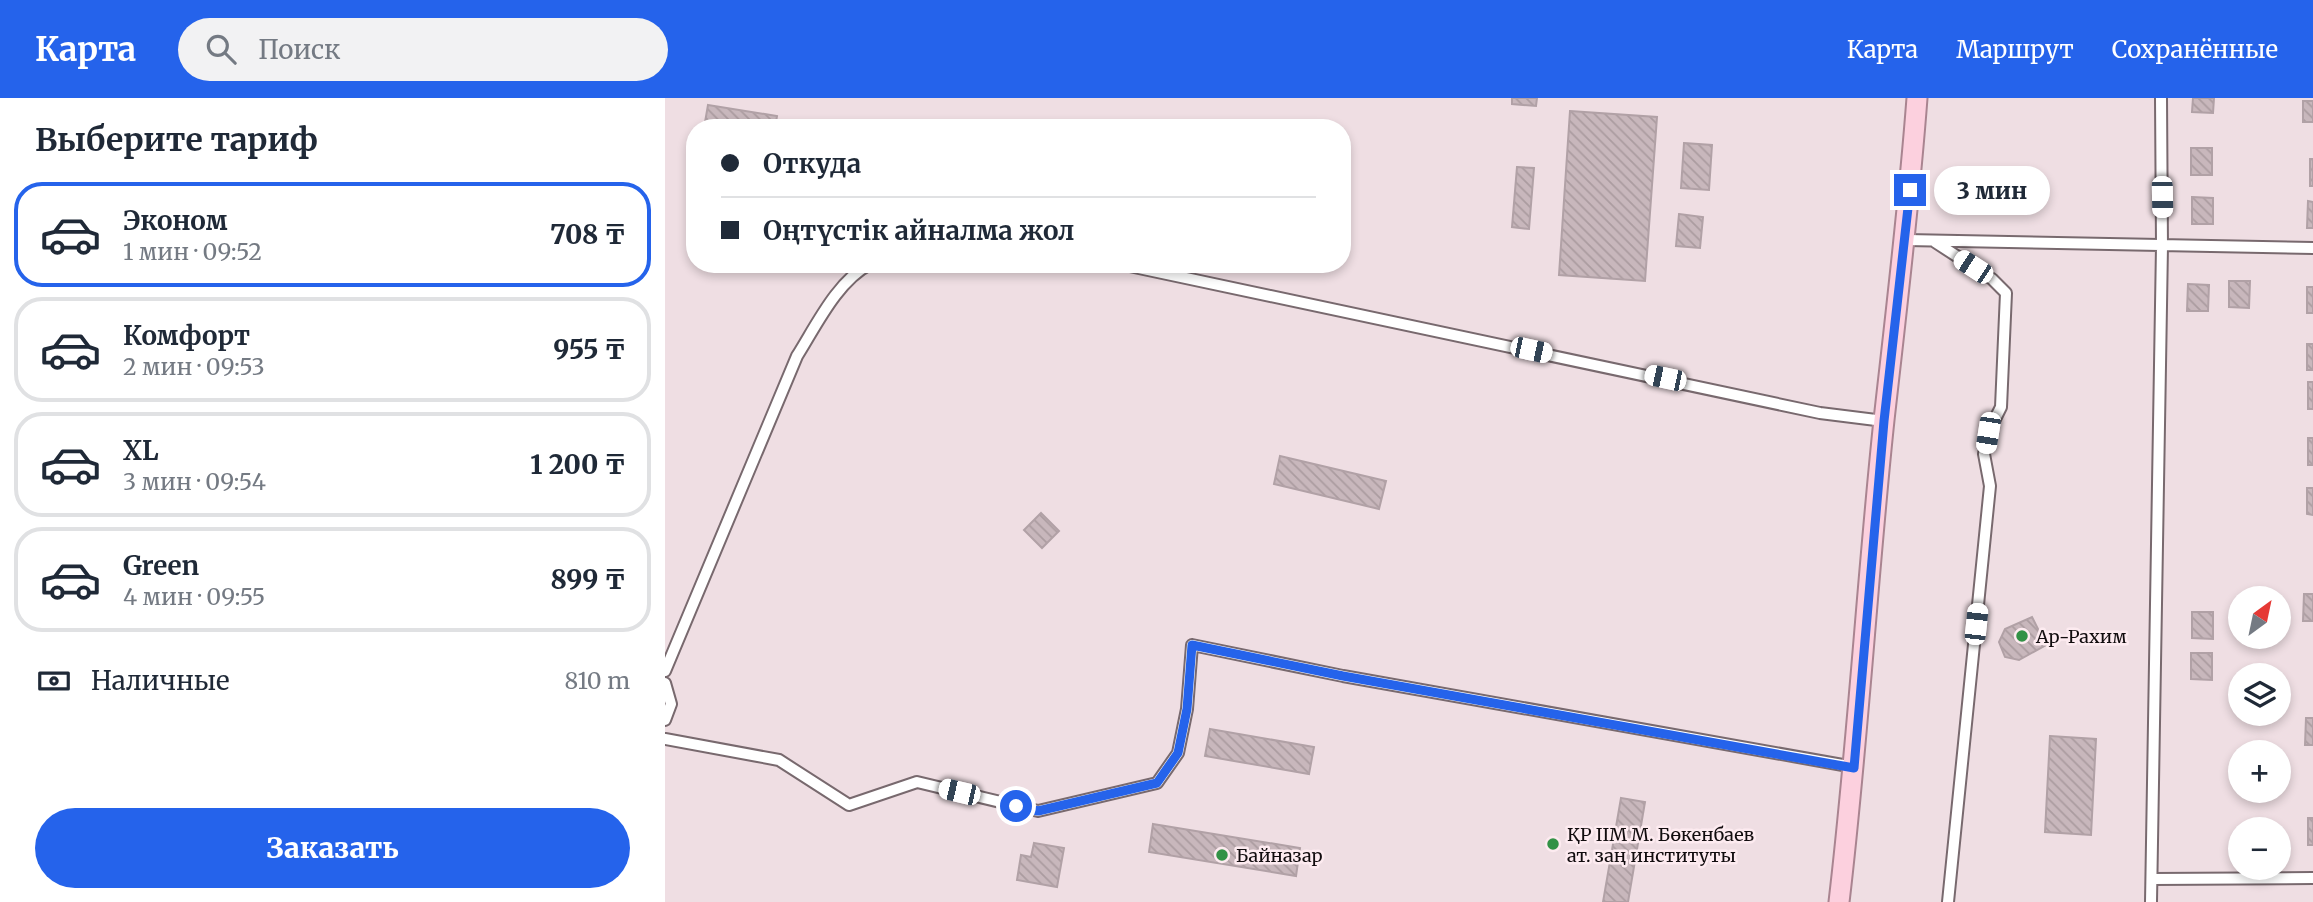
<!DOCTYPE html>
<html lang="ru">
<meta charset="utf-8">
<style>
:root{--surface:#fff;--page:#f2f2f3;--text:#1f2937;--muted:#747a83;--line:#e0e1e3;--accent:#2563eb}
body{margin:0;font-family:Merriweather,serif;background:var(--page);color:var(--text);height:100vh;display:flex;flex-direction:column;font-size:26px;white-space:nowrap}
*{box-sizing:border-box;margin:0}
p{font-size:23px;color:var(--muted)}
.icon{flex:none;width:38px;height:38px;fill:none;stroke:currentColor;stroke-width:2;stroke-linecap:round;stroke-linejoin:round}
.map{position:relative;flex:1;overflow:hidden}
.sheet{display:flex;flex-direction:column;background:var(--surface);width:665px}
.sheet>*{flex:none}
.hud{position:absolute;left:21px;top:21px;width:665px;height:154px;border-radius:28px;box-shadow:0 4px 10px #0003;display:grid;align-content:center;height:154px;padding:0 35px;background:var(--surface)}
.needle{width:46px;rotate:33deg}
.tools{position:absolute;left:1563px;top:488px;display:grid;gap:14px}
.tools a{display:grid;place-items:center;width:63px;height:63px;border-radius:50%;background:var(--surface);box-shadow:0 4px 10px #0003;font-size:35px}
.end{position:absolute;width:32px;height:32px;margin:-16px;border:9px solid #2563eb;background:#fff;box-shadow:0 0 0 4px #fff}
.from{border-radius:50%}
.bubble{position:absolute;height:49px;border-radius:24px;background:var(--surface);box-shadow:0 4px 10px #0003;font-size:23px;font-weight:800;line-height:49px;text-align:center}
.car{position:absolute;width:21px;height:42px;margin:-21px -10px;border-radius:9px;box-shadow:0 0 5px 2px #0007;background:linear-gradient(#fff 24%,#345 0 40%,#fff 0 76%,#345 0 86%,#fff 0)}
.hud b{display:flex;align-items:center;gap:24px;height:66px;font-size:26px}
.hud b+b{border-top:2px solid var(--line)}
.hud i{width:18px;height:18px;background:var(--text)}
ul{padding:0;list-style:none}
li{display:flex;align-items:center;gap:21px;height:105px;margin:0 14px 10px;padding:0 21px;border:4px solid var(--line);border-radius:28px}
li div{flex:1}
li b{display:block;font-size:26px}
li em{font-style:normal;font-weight:800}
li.active{border-color:var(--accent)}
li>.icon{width:63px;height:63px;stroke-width:1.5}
h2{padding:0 35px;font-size:32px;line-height:84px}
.pay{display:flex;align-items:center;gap:18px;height:77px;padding:0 35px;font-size:26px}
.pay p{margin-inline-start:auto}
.button{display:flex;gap:14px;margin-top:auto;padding:14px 35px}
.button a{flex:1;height:80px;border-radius:42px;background:var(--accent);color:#fff;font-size:28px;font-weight:800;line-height:80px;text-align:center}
header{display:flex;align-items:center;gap:42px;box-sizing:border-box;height:98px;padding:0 35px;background:var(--accent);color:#fff}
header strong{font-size:33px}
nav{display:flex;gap:38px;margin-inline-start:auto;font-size:24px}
.search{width:490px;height:63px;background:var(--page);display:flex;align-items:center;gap:18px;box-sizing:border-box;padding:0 24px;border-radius:38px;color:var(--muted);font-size:26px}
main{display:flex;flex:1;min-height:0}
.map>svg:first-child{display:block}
</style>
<header>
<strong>Карта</strong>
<div class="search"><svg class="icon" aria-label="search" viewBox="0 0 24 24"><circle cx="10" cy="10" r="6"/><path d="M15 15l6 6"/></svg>Поиск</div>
<nav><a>Карта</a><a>Маршрут</a><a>Сохранённые</a></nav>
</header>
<main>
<section class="sheet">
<h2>Выберите тариф</h2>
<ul>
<li class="active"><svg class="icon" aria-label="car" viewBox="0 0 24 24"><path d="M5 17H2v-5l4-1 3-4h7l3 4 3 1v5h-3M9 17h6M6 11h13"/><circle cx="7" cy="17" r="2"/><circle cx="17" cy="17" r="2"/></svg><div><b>Эконом</b><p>1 мин · 09:52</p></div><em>708 ₸</em></li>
<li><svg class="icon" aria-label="car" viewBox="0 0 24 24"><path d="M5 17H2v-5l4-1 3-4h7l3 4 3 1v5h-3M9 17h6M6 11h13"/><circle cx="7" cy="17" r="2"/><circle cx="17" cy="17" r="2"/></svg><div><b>Комфорт</b><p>2 мин · 09:53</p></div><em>955 ₸</em></li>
<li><svg class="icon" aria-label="car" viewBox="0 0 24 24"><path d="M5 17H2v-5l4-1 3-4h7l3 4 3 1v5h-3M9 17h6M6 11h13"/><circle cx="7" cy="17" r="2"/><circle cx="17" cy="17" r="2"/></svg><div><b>XL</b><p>3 мин · 09:54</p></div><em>1 200 ₸</em></li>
<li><svg class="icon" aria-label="car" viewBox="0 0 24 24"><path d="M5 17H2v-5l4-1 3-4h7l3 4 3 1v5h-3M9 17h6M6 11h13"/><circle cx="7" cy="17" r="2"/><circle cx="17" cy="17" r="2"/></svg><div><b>Green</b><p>4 мин · 09:55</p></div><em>899 ₸</em></li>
</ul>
<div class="pay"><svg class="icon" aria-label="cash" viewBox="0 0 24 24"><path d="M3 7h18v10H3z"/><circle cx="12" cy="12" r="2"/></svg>Наличные<p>810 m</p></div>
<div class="button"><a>Заказать</a></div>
</section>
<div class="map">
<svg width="1648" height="804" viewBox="0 0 1648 804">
<defs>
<pattern id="building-back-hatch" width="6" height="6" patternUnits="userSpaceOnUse" patternTransform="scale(1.75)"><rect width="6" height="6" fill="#c8b7bc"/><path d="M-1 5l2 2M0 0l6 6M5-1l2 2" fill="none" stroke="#ab9ca0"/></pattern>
</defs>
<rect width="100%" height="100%" fill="#efdee3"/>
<!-- building -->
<path fill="url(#building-back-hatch)" stroke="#b1a1a6" stroke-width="2" d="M847,0H872L871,8L847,6Z
M1528,0H1549L1548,15L1527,14Z
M1638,3H1648V24H1638Z
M43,7L112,18L110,30H39Z
M905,13L992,19L980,183L894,177Z
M1019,45L1047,47L1044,92L1016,90Z
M1526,50H1547V77H1526Z
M1645,61H1648V88H1645Z
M852,69L869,70L864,131L847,129Z
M1527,99L1548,100V126H1527Z
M1643,103L1648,104V130H1642Z
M1014,116L1038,119L1035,150L1011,148Z
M1564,183H1585L1584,210L1564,209Z
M1523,186L1544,187L1543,213H1522Z
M1642,189H1648V215H1642Z
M1642,246H1648V272H1642Z
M1643,284H1648V311H1643Z
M1643,340H1648V367H1643Z
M615,358L721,383L714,411L609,386Z
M1642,390H1648V417L1642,416Z
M376,415L394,433L377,450L359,432Z
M1639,496H1648V523H1638Z
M1527,514H1548V541L1527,540Z
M1367,519L1381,547L1354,562L1340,559L1334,544L1340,531Z
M1526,555H1547V582L1526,581Z
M1641,620H1648V647H1640Z
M545,631L649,649L644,676L540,658Z
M1385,638L1431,641L1426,737L1380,734Z
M956,700L980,704L963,804H938Z
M1643,720H1648V747H1643Z
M488,726L635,750L631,778L484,754Z
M369,745L399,750L392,789L352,782L356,757L366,759Z"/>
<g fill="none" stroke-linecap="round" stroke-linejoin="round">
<!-- minor casing -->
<g stroke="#78696e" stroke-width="14">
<path id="minor" d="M1242,142L1648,150
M1270,144L1327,181L1341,195L1336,309L1323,335L1319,356L1325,388L1283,804
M455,166L1155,315L1219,323
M0,573L132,258C151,228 172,183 205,166
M0,585L6,606L0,622
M0,641L114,662L184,707L252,684L373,713L492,685L513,655L522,611L527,547L678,578L1189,669
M1487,781L1648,780
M1486,804L1497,148L1496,0"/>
</g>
<!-- trunk casing -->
<g stroke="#a98490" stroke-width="23">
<path id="trunk" d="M1174,804C1193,644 1202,483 1219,322C1231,215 1244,108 1252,0"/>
</g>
<!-- minor -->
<use href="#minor" stroke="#fff" stroke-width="10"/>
<!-- trunk -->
<use href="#trunk" stroke="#fcd0de" stroke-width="19"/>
</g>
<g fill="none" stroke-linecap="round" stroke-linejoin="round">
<!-- route -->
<path stroke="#2563eb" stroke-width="9" d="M351,708L373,713L492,685L513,655L522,611L527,547L678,578L1189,670L1219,323L1245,92"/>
</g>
<!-- markers -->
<g fill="#329246" stroke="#fdebf0" stroke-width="2.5">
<circle cx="1357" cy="538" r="7"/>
<circle cx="888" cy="746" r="7"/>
<circle cx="557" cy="757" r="7"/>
</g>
<g text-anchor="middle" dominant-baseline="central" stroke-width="5" stroke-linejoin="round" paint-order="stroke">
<!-- poi labels -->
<g font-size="18" fill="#110c0e" stroke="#fdebf0" text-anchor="start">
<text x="1371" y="538">Ар-Рахим</text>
<text x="902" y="736">ҚР ІІМ М. Бөкенбаев<tspan x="902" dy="21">ат. заң институты</tspan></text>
<text x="571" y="757">Байназар</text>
</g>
</g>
</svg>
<div class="tools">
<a><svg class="needle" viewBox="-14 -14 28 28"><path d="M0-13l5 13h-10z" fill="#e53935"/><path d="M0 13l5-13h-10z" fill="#747a83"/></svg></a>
<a><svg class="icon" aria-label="layers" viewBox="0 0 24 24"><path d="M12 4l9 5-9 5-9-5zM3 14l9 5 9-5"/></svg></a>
<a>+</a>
<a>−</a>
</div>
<i class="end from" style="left:351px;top:708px"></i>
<i class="end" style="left:1245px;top:92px"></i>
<div class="bubble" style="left:1269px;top:68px;width:116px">3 мин</div>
<i class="car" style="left:1497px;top:99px;rotate:179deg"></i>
<i class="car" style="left:1308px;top:169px;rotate:303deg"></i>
<i class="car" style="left:866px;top:252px;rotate:102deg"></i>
<i class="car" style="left:1000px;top:280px;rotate:282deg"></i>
<i class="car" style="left:1323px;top:335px;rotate:189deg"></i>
<i class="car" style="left:1311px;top:526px;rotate:6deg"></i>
<i class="car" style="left:294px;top:694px;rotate:283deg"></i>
<div class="hud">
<b><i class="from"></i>Откуда</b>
<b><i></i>Оңтүстік айналма жол</b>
</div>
</div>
</main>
